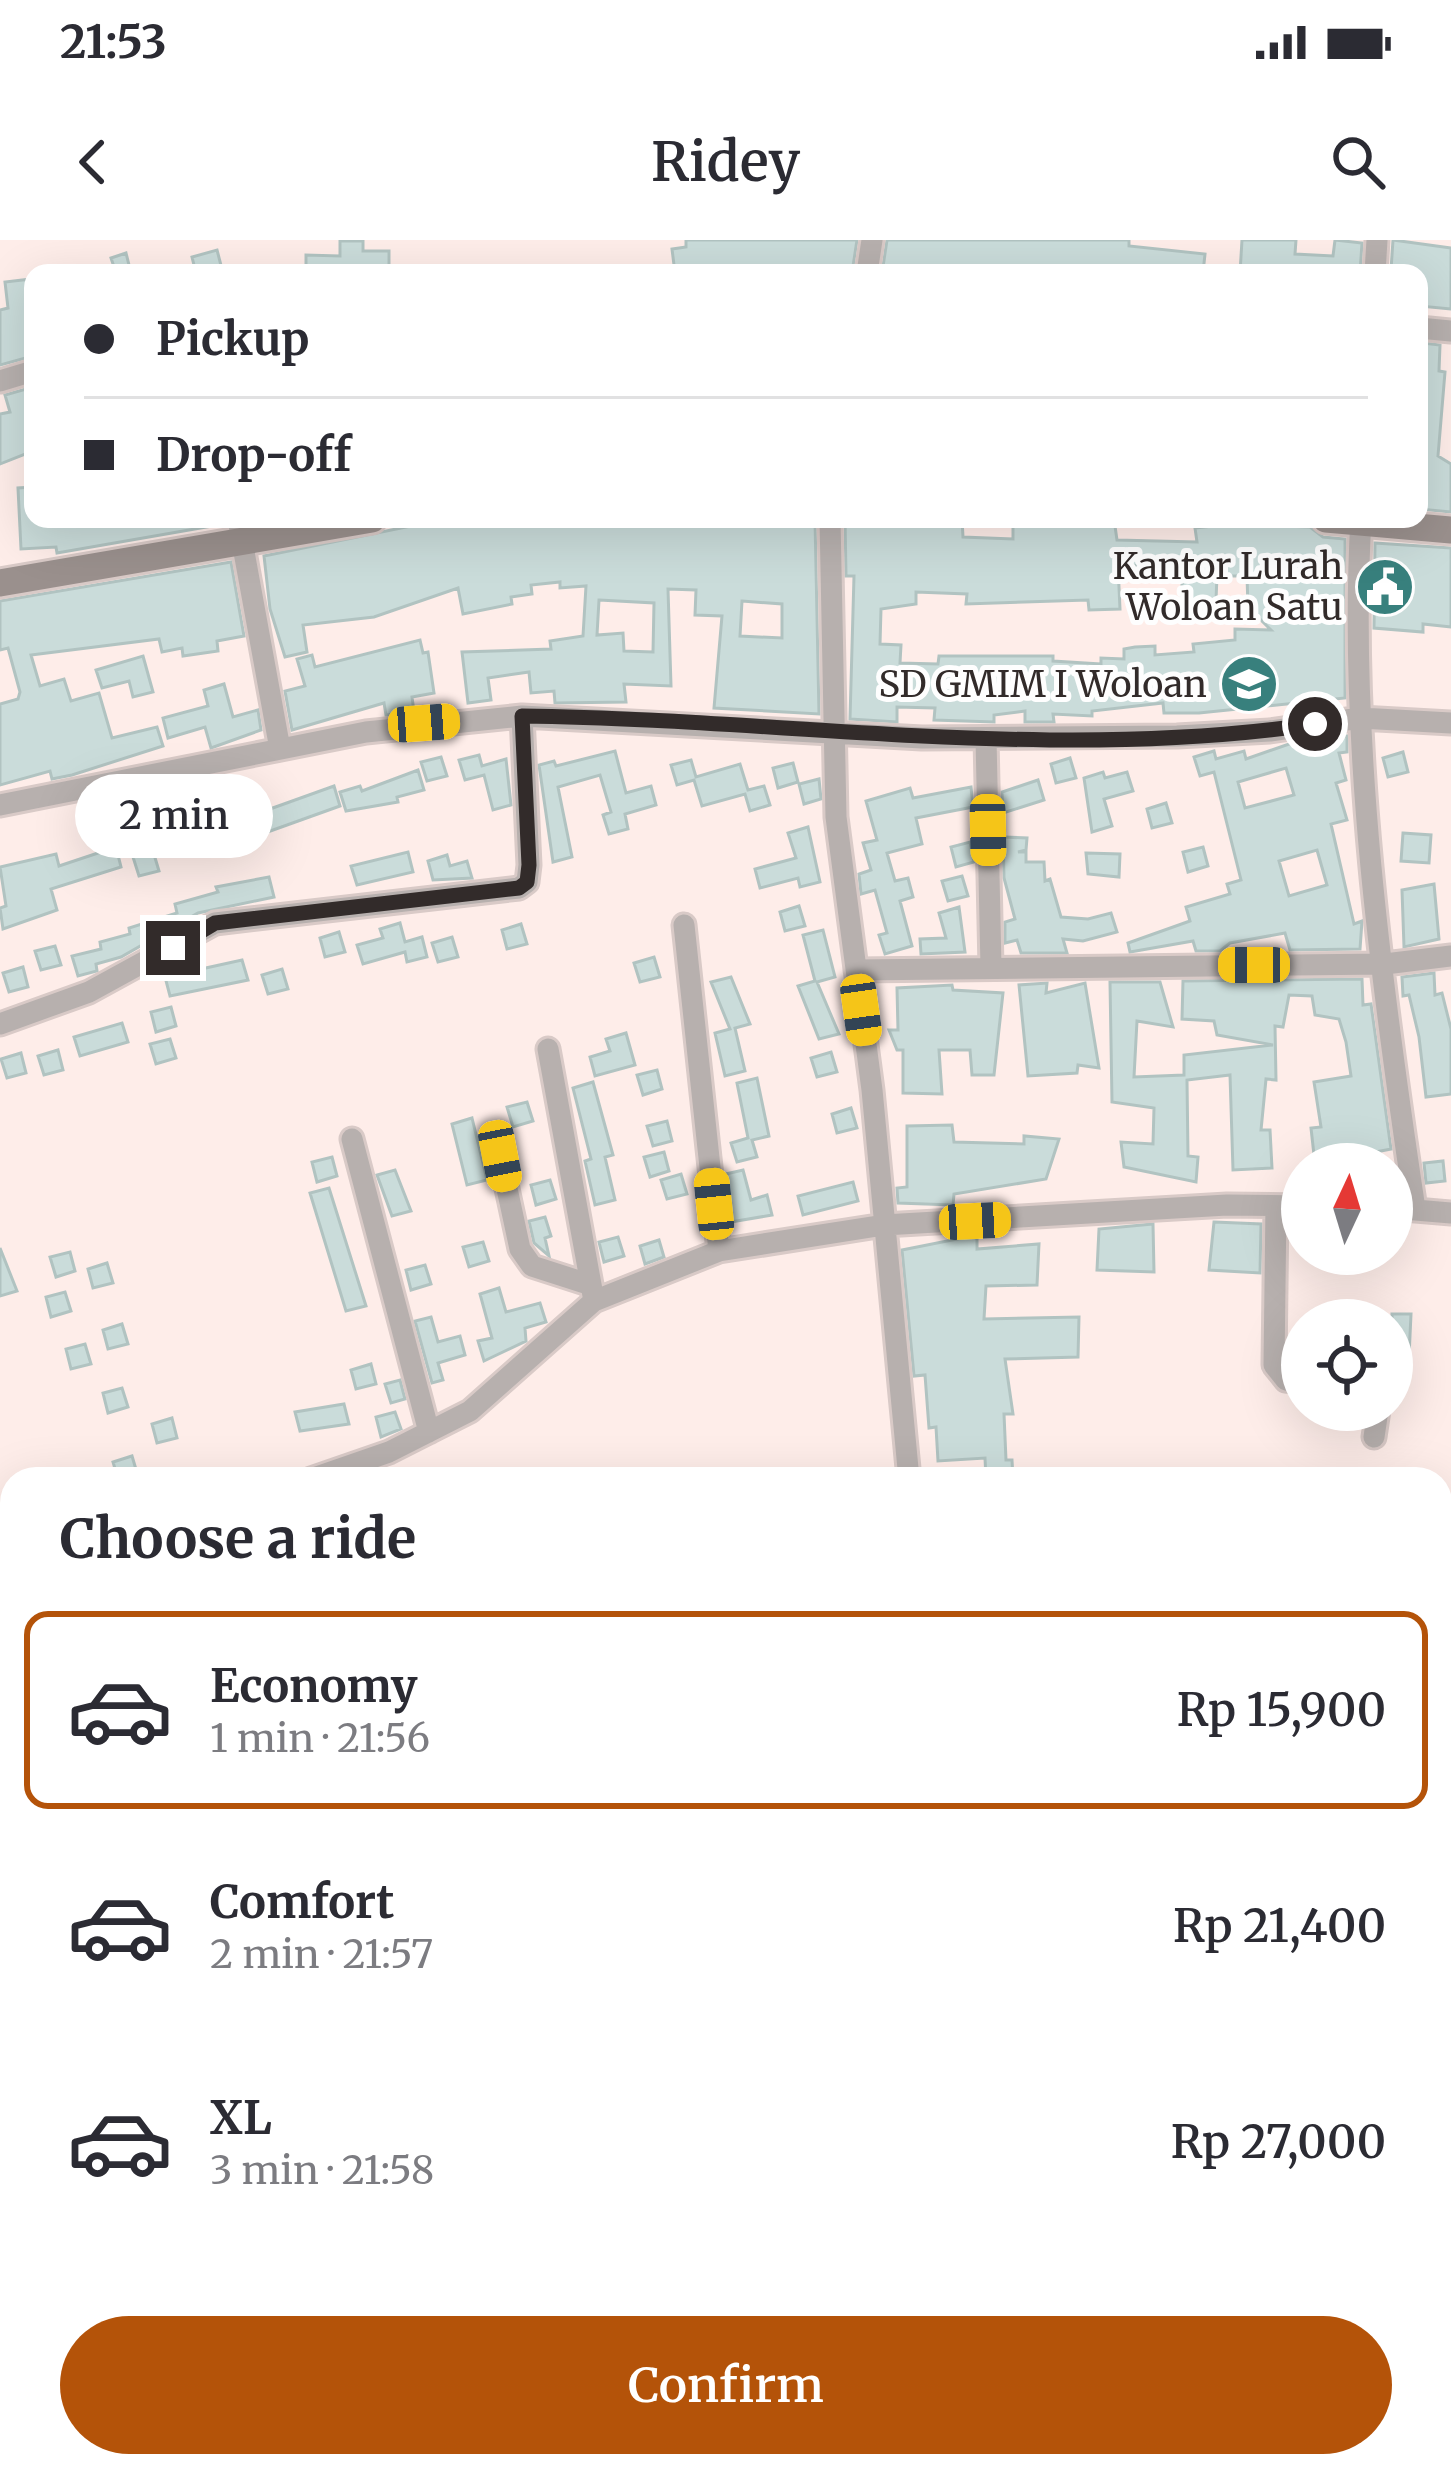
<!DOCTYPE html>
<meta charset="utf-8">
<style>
:root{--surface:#fff;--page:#f7f7f7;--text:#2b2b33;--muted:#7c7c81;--line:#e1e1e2;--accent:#b45309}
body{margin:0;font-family:Merriweather,serif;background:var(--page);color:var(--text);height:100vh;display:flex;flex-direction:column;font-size:45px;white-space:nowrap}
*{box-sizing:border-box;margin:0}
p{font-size:39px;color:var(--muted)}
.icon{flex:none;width:66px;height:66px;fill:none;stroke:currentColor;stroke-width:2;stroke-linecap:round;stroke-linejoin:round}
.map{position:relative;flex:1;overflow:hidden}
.side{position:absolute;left:0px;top:1227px;width:1452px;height:1011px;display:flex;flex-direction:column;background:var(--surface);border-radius:36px 36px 0 0;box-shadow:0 12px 48px #0002}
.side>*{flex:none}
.hud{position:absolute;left:24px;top:24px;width:1404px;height:264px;border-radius:24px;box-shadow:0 12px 48px #0002;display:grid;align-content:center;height:264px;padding:0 60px;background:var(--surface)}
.needle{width:78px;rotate:4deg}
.buttons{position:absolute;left:1281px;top:903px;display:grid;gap:24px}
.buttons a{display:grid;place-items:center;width:132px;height:132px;border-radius:50%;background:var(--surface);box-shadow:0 12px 48px #0002;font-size:60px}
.end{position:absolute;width:54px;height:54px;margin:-27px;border:15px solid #322b2a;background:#fff;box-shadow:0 0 0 6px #fff}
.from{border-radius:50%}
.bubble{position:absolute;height:84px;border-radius:42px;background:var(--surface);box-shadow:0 12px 48px #0002;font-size:39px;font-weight:600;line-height:84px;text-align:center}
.car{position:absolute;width:36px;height:72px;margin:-36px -18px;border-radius:15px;box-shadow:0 0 9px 3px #0007;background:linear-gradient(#f5c518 24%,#345 0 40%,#f5c518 0 76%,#345 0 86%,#f5c518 0)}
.hud b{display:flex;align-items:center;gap:42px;height:114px;font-size:45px}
.hud b+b{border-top:3px solid var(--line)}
.hud i{width:30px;height:30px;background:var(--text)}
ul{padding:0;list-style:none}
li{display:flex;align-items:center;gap:36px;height:198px;margin:0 24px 18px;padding:0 36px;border:6px solid transparent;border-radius:24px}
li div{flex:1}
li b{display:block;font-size:45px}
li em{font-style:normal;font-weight:600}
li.current{border-color:var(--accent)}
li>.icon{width:108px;height:108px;stroke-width:1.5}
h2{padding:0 60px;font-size:54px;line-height:144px}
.button{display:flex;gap:24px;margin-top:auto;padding:24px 60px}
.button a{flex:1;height:138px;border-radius:72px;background:var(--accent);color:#fff;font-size:48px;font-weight:600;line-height:138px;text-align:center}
.status{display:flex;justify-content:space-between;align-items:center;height:84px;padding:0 60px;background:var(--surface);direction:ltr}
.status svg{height:33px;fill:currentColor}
header{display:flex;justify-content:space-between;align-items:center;height:156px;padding:0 60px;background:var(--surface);font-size:54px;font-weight:600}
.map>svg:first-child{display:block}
</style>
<div class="status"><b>21:53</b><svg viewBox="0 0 49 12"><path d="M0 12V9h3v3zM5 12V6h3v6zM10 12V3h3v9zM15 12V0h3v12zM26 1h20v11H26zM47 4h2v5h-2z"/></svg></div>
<header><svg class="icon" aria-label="back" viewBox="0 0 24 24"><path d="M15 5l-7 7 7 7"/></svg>Ridey<svg class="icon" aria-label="search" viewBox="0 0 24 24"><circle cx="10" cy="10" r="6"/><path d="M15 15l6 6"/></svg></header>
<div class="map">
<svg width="1451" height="2237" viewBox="0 0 1451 2237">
<rect width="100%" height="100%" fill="#feede9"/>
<!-- building -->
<path fill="#cadcda" stroke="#b1c3c1" stroke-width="3" fill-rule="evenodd" d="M686,0H857L852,33L718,27V33H675L672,9L686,7Z
M887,0H1129V6L1205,14L1203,33H882Z
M1242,0H1296L1295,14L1333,16L1335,0L1362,3L1360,33H1240Z
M1393,0L1451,8V69L1419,66V33L1391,30Z
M340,1H363V11H389V33H306V15L340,16Z
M217,10L223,33H196L192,17Z
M126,13L131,33H116L111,18Z
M31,39L33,116L0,125V70L8,68L5,42Z
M1423,103L1440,105L1439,131L1445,132L1438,216L1451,224V272L1419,269Z
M33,147V211L0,224V174L10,172L5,155Z
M33,247V279H211L212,286L57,313L56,307L21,309L18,248Z
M445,279H815L819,474L714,468L722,376L695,375L696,350L668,349L671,446L624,444L626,462L555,463L554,451L531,453L529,432L488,438L491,460L468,463L462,412L551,409L550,401L583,396L586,346L560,348V342L531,345L532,354L511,357L512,364L463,374L458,348L374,377L303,385L307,412L285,417L270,369L264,316ZM599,360L654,363L653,412L624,411L623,393L597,395ZM742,361L782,364V398L740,396Z
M845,279H962L963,297L1013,299V279H1114L1117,300L1197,302L1195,288L1231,284L1310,287L1323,297L1345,299V458L1199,473H1164L1163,463L1092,471V476L1053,474L1054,482H1025V471L994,475V482L934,480L935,468L897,467V482L850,479L854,336H846ZM1118,325L1182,327V360H1216L1217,336H1247L1248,367L1271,390L1235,389V400L1193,404L1194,412L1155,415V406L1135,407L1124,409V419L1101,418V424L1053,421V416H939L938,424L900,423L901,405L880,404L881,369L916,364V352L967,354L966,364L1088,360L1089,370L1120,369Z
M1375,303L1451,308V387L1423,384V392L1374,388Z
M231,322L244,396L217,401L218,411L183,416L182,408L162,412L159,399L31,415L40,446L64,439L71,461L99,453L112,498L157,487L163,506L72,535L52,539L50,531L0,545V464L18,459L20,452L8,408L0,410V361Z
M420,400L423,413L428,412L434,453L412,457L414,472L386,475L384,463L292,490L285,451L305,446L297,419L312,415L315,427Z
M143,416L153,452L133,457L129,441L102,448L96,430Z
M224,444L233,477L258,470L261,490L211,508L205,487L168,498L163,478L208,466L204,450Z
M1347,496V512L1339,513L1346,540L1336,543L1347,580L1331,584L1354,684L1362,681L1360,709L1290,710L1285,693L1230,703L1220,711H1196L1193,701L1130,712L1128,703L1190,681L1186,667L1230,654L1227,644L1241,640L1214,532L1200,536L1194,517L1214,511L1216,519L1244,511L1246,519L1292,503ZM1286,528L1294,555L1245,568L1238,542ZM1317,610L1327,645L1289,656L1279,621Z
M615,511L626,553L651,546L656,565L625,574L628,589L609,594L603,575L611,572L600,535L558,547L572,617L553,622L539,525L554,521L556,526Z
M1403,512L1408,532L1388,537L1383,518Z
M479,515L482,526L506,519L511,565L493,570L484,535L465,540L459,520Z
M441,517L447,536L427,541L421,522Z
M1070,518L1076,538L1056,543L1051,524Z
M691,520L696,537L740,524L748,550L764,546L770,565L750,571L745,554L702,566L694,540L677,545L671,525Z
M793,523L798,542L778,548L773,528Z
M418,530L424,550L397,557L398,562L346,571L340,552L360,546L362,551Z
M1103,532L1105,538L1127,532L1133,551L1104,559L1112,586L1092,592L1084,538Z
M819,539L821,559L804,564L799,544Z
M1038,540L1044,560L1003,573L1002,552Z
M334,546L340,566L262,594L256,574Z
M971,547L973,567L916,578L922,604L887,613L895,641L908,638L913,657L900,661L912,706L885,714L879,695L887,693L875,650L861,654L859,634L871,630L863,603L877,600L866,561L910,548L913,558Z
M248,561L253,580L199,596L194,577Z
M1166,563L1172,583L1152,588L1147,569Z
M184,572L189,592L170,597L164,578Z
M808,587L820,642L800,647L798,638L760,648L755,629L796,618L788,593Z
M1403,593L1431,595L1429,623L1401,621Z
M1003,597L1027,598L1026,610L1018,612H1026V622H1044L1045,641L1050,639L1061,677L1088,679L1111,673L1117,692L1083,701L1063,699L1067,713H1021L1017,700L1005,703V682L1015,679L1004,638Z
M970,602L974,622L956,627L951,607Z
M116,607L121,627L51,649L57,670L3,689L0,668L6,666L0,627L56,614L59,626Z
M1203,607L1208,626L1188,632L1183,612Z
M153,611L159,631L139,636L133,617Z
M408,612L413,632L357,645L351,626Z
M1086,613L1120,614L1119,637L1088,634Z
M447,615L450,626L467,621L472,638L433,640L428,621Z
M962,636L968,656L948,661L942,641Z
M269,637L274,657L198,673L121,717L96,724L97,731L78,736L72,716L101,709L100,702L130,694L129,688L177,673L175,664L218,652L216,647Z
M1434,644L1439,699L1404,707L1402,650Z
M799,666L805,686L785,691L780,672Z
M959,667L965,712L921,714L920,699L946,698L939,673Z
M400,683L405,702L422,697L427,717L407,722L405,712L363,724L357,705L383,698L380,689Z
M521,684L527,704L507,709L502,690Z
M823,690L835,737L817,742L839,794L819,799L798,746L815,741L803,695Z
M339,692L345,712L325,717L320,698Z
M452,697L458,717L438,722L432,703Z
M55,706L61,725L41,730L35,711Z
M654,717L660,737L640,742L634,723Z
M242,720L248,740L170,756L165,737Z
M23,727L28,747L9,752L3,733Z
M282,729L288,749L268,754L262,735Z
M1434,733L1435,755L1442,753L1451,789V854L1426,857L1419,797L1409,755L1403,756L1402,737Z
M731,737L750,784L735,788L745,831L725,836L715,793L730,789L711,742Z
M1362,739L1363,765L1371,764L1391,909L1315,924L1311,888L1321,887L1314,842L1351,836L1346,802L1339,779L1315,775L1312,756L1289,755L1283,787L1275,786L1276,840L1266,839L1261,890H1270L1272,928L1233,930L1230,835L1187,840L1188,916L1198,917L1196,942L1124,927L1121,902L1153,904L1154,868L1112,862L1110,742H1160L1173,787L1137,781L1134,837L1184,835V815L1273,805L1217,795L1214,781L1182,779L1183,741Z
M1047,743L1046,753L1085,743L1099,828L1078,825L1077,833L1028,836L1019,745Z
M952,745L953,750L1003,753L994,835H972L970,810H939L942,854L903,853V810H897L889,790H898L897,748Z
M171,767L176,786L156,792L151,772Z
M122,783L128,802L80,816L74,797Z
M626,793L635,825L595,836L590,817L610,811L606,799Z
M170,799L176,818L156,824L150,804Z
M58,810L63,830L44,835L38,816Z
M831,812L837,832L817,837L811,818Z
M21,813L26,833L7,838L1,819Z
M657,830L662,849L643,855L637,835Z
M757,838L769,896L752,900L757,917L737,922L731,903L748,898L737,843Z
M593,842L613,915L605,917L615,960L595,965L585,921L591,919L573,848Z
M527,862L533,881L513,887L507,867Z
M851,868L857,888L837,893L832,874Z
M472,878L487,940L467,945L452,884Z
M667,881L672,901L653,906L647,886Z
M952,885L954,902L1024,904V896L1059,899L1046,939L954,954L953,965L898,963L897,948L907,947V886Z
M664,912L669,931L650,937L644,917Z
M332,917L337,936L317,942L312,922Z
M1443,921L1445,941L1426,943L1424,923Z
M395,930L411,971L392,976L377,935Z
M743,930L751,960L767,955L772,975L731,982L726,934Z
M681,934L687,954L667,959L661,940Z
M550,940L556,959L536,965L531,945Z
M853,942L858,961L803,975L798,956Z
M329,948L366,1066L346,1071L310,953Z
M545,977L551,996L545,998L549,1016L534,1003L529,981Z
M1214,982L1261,984L1260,1033L1209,1030Z
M1153,984L1154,1032L1097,1030L1099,989Z
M977,995V1009L1039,1004L1037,1045L986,1046L984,1079L1079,1077L1078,1117L1005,1119L1013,1174H1004L1006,1220H1012L1013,1239H986L985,1218L938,1221L936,1187L929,1188L925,1135L914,1136L902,1010Z
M618,997L624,1016L604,1022L599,1002Z
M659,1000L664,1017L645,1024L640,1006Z
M483,1002L489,1021L469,1027L463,1007Z
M0,1008L17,1051L0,1056Z
M70,1012L75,1031L56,1037L50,1017Z
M107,1023L113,1043L93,1048L88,1029Z
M425,1025L431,1044L411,1050L406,1030Z
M499,1048L506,1072L540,1063L546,1082L525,1088L526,1101L484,1121L478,1101L492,1098L480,1054Z
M65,1052L71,1071L51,1077L46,1057Z
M1392,1074H1411L1409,1117H1392Z
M431,1077L438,1102L460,1096L465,1115L438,1123L443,1140L432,1143L415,1081Z
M122,1084L128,1104L108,1109L103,1090Z
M85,1104L91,1124L71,1129L66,1109Z
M371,1124L376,1144L356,1149L351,1130Z
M400,1140L405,1159L391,1163L385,1144Z
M122,1148L128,1167L108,1173L103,1153Z
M344,1164L349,1184L300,1191L295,1172Z
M395,1172L401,1189L381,1197L376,1177Z
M172,1178L177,1198L157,1203L152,1184Z
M132,1216L138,1236L118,1239L113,1222Z"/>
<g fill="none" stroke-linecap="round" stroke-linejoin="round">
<!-- lane casing -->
<g stroke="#d9cac7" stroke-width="16">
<path id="lane" d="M1440,2112L1451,2108
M1440,2174L1450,2225"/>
</g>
<!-- street casing -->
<g stroke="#d9cac7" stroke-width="27">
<path id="street" d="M867,33L872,0
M1375,33L1377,0
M1419,88L1451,91
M0,141L33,131
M238,279L280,509
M830,279L836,577L872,850L909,1239
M1361,279C1348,499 1382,750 1415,969
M986,498L991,727
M0,565L366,492L522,476L922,498L1177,496L1270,491L1360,478L1451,483
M684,685L719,1011
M856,730L1385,724L1451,716
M0,784L89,752L215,683L519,648L527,642L529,625L522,476
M548,809L594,1061
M352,899L429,1192
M500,916L520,1009L532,1026L591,1045
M1276,966L1274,1125L1286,1140L1302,1142
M1392,968L1451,973
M1374,1197L1378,1170
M311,1239L389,1212L470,1171L594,1061L719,1011L884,985L1227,965L1302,966
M0,1333L12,1329
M1440,2042L1451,2047
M0,2076L11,2141
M491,2226L493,2237"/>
</g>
<!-- secondary casing -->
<g stroke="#d9cac7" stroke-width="33">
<path id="secondary" d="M1326,279L1451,290
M0,343L372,279"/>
</g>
<!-- lane -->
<use href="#lane" stroke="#b7b0ae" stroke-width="10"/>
<!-- street -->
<use href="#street" stroke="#b7b0ae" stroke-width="21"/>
<!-- secondary -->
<use href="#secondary" stroke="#9a908d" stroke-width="27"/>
</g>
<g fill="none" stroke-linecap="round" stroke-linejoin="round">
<!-- route -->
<path stroke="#322b2a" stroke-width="15" d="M173,708L215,683L519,648L527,642L529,625L522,476C786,479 1051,523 1315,484"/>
</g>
<!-- icons -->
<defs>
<g id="civic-disc" transform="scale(3)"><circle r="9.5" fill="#38807d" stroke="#fefefe"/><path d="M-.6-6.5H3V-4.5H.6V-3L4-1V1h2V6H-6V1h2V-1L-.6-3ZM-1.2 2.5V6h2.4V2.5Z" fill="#fff"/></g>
<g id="school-disc" transform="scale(3)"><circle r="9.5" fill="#38807d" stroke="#fefefe"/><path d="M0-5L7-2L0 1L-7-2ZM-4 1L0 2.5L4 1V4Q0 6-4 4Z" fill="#fff"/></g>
</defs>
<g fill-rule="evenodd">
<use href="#civic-disc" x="1385" y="347"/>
<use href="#school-disc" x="1249" y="444"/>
</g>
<g text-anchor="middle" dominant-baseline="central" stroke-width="10" stroke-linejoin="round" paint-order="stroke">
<!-- poi labels -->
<g font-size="36" fill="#322b2a" stroke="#fefefe" text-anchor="end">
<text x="1343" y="326">Kantor Lurah<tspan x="1343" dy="41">Woloan Satu</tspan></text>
<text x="1207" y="444">SD GMIM I Woloan</text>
</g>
</g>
</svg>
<div class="buttons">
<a><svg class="needle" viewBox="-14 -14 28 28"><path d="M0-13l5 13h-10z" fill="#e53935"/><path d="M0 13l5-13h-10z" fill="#7c7c81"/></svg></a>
<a><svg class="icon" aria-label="locate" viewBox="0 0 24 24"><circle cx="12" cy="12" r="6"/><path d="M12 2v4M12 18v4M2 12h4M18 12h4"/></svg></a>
</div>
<i class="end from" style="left:1315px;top:484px"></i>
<i class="end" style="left:173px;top:708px"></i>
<div class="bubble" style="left:75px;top:534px;width:198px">2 min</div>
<i class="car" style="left:424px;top:483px;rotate:86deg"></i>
<i class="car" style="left:988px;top:590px;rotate:179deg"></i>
<i class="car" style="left:1254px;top:725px;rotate:270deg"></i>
<i class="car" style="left:861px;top:770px;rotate:172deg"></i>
<i class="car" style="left:500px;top:916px;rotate:169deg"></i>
<i class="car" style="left:714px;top:964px;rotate:354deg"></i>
<i class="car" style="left:975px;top:981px;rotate:87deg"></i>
<div class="hud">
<b><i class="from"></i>Pickup</b>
<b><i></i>Drop-off</b>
</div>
<section class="side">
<h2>Choose a ride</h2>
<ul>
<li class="current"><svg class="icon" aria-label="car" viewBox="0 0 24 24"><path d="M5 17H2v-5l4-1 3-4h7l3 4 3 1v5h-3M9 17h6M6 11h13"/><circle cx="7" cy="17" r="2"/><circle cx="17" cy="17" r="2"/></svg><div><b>Economy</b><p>1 min · 21:56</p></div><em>Rp 15,900</em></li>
<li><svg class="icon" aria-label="car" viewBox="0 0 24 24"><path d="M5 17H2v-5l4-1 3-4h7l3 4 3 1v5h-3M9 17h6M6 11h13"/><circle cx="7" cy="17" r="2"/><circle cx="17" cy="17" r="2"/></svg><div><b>Comfort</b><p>2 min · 21:57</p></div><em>Rp 21,400</em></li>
<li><svg class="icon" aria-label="car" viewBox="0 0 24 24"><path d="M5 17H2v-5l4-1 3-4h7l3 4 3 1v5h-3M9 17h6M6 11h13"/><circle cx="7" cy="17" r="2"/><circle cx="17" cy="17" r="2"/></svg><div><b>XL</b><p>3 min · 21:58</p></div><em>Rp 27,000</em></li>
</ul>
<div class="button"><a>Confirm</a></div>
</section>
</div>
